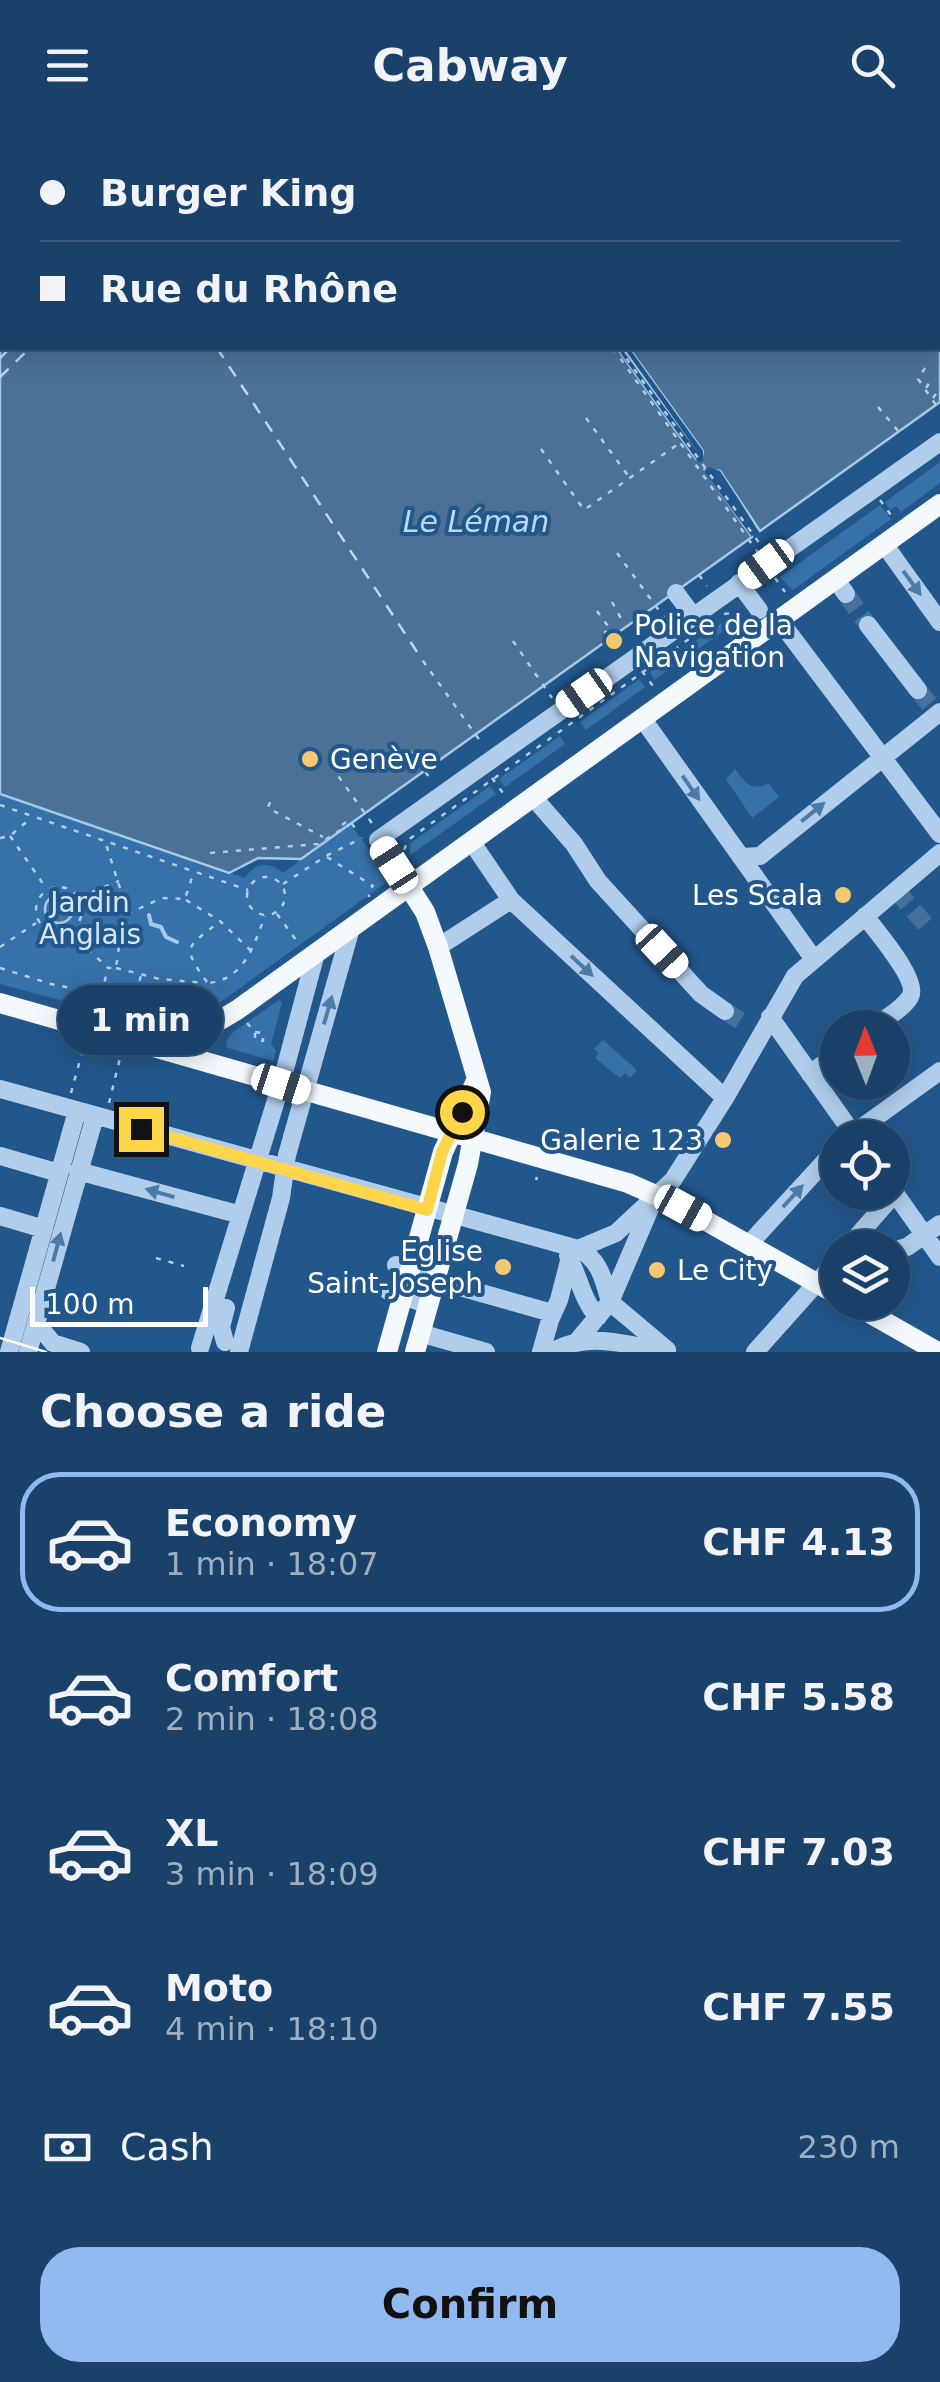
<!DOCTYPE html>
<meta charset="utf-8">
<style>
:root{--surface:#1a4169;--page:#23486f;--text:#f1f3f6;--muted:#9fafc0;--line:#385a7d;--accent:#90b9f0}
body{margin:0;font-family:"DejaVu Sans",sans-serif;background:var(--page);color:var(--text);height:100vh;display:flex;flex-direction:column;font-size:38px;white-space:nowrap}
*{box-sizing:border-box;margin:0}
p{font-size:32px;color:var(--muted)}
.icon{flex:none;width:55px;height:55px;fill:none;stroke:currentColor;stroke-width:2;stroke-linecap:round;stroke-linejoin:round}
.map{position:relative;height:1222px;overflow:hidden}
.details{display:flex;flex-direction:column;background:var(--surface);flex:1}
.details>*{flex:none}
.banner{position:absolute;left:0px;top:0px;width:940px;height:220px;box-shadow:0 5px 25px #0003,0 0 0 2px var(--line);display:grid;align-content:center;height:220px;padding:0 40px;background:var(--surface)}
.needle{width:65px;rotate:359deg}
.fabs{position:absolute;left:820px;top:880px;display:grid;gap:20px}
.fabs a{display:grid;place-items:center;width:90px;height:90px;border-radius:50%;background:var(--surface);box-shadow:0 5px 25px #0003,0 0 0 2px var(--line);font-size:50px}
.scale{position:absolute;left:30px;bottom:25px;width:178px;box-sizing:border-box;padding-left:10px;border:5px solid #fff;border-top:0;font-size:28px;line-height:35px;white-space:nowrap;color:#fff;-webkit-text-stroke:8px #22578c;paint-order:stroke}
.end{position:absolute;width:45px;height:45px;margin:-22px;border:12px solid #ffd54a;background:#111;box-shadow:0 0 0 5px #111}
.from{border-radius:50%}
.bubble{position:absolute;height:70px;border-radius:35px;background:var(--surface);box-shadow:0 5px 25px #0003,0 0 0 2px var(--line);font-size:32px;font-weight:700;line-height:70px;text-align:center}
.car{position:absolute;width:30px;height:60px;margin:-30px -15px;border-radius:12px;box-shadow:0 0 8px 2px #0007;background:linear-gradient(#fff 24%,#345 0 40%,#fff 0 76%,#345 0 86%,#fff 0)}
.banner b{display:flex;align-items:center;gap:35px;height:95px;font-size:38px}
.banner b+b{border-top:2px solid var(--line)}
.banner i{width:25px;height:25px;background:var(--text)}
ul{padding:0;list-style:none}
li{display:flex;align-items:center;gap:30px;height:140px;margin:0 20px 15px;padding:0 20px;border:5px solid transparent;border-radius:40px}
li div{flex:1}
li b{display:block;font-size:38px}
li em{font-style:normal;font-weight:700}
li.active{border-color:var(--accent)}
li>.icon{width:90px;height:90px;stroke-width:1.5}
h2{padding:0 40px;font-size:45px;line-height:120px}
.pay{display:flex;align-items:center;gap:25px;height:110px;padding:0 40px;font-size:38px}
.pay p{margin-inline-start:auto}
.primary-button{display:flex;gap:20px;margin-top:auto;padding:20px 40px}
.primary-button a{flex:1;height:115px;border-radius:40px;background:var(--accent);color:#111;font-size:40px;font-weight:700;line-height:115px;text-align:center}
header{display:flex;justify-content:space-between;align-items:center;height:130px;padding:0 40px;background:var(--surface);font-size:45px;font-weight:700}
.map>svg:first-child{display:block}
</style>
<header><svg class="icon" aria-label="menu" viewBox="0 0 24 24"><path d="M4 6h16M4 12h16M4 18h16"/></svg>Cabway<svg class="icon" aria-label="search" viewBox="0 0 24 24"><circle cx="10" cy="10" r="6"/><path d="M15 15l6 6"/></svg></header>
<div class="map">
<svg width="940" height="1222" viewBox="0 0 940 1222">
<rect width="100%" height="100%" fill="#22578c"/>
<!-- green -->
<path fill="#3671a9" d="M940,332V353L901,382L896,376L890,380L885,372Z
M880,375L891,389L793,460L780,447Z
M735,484L742,488L654,550L650,542Z
M639,549L645,557L586,600L580,592Z
M560,606L565,614L505,657L499,649Z
M735,639C744,651 752,663 768,653L779,667L752,688L726,649Z
M490,656L496,664L409,726L411,713Z
M0,664L245,748C255,732 269,731 283,743L350,694L391,749L222,871L156,896L0,854Z
M279,870L282,873L271,914L276,920L273,931L228,918L226,912L233,902Z
M603,910L637,940L630,948L625,943L620,948L595,928L599,923L594,919Z"/>
<!-- water -->
<path fill="#4b7196" stroke="#a4caec" stroke-width="2.5" d="M0,0H520L2,2V218H617L696,329L700,327L621,218H624L702,326L703,321L629,218H938V2L552,0H940V272L760,401L720,341L705,340L752,407L301,729L258,728L229,743L0,664Z
M45 779a14 14 0 1 1 28 0a14 14 0 1 1-28 0Z"/>
<!-- pier -->
<path fill="#22578c" d="M617,218H621L701,327L624,218H629L703,321V330L699,333Z
M709,337L720,341L739,370L754,394L752,407L704,341Z"/>
<g fill="none" stroke-linecap="round" stroke-linejoin="round">
<!-- stream -->
<path stroke="#a4caec" stroke-width="4" d="M149,785L151,794L161,797L166,807L177,812"/>
<!-- ferry -->
<path stroke="#bbd8f2" stroke-width="2.5" stroke-dasharray="12 10" stroke-linecap="butt" d="M74,0L76,2
M205,0L220,2
M278,0L292,2
M246,2L251,0
M267,2L272,0
M294,2L298,0
M321,2L325,0
M345,2L350,0
M371,2L375,0
M408,2L412,0
M0,123L2,122
M0,144L2,143
M0,159L2,158
M0,173H2
M0,205L2,203
M217,218L423,531
M0,228L10,218
M0,247L30,218"/>
<!-- minor-tunnel -->
<path stroke="#43709d" stroke-width="18" stroke-dasharray="18 9" stroke-linecap="butt" d="M846,464L868,495
M918,560L931,576
M896,760L925,794
M725,881L747,895"/>
<!-- path -->
<path stroke="#b0ceeb" stroke-width="2.5" stroke-dasharray="5 8" stroke-linecap="butt" d="M541,0V2
M613,218L759,424
M619,218L765,421
M925,238L918,249L936,275
M926,258L932,248
M933,268L940,258
M878,277L899,302
M586,288L629,347
M541,319L584,380L681,312
M880,370L893,388
M617,423L666,490
M699,445L707,456
M775,448L785,462
M612,472L623,492
M597,481L610,499L604,503
M724,484L740,482
M639,485L641,488
M513,511L552,568
M423,531L483,615
M642,541L653,556
M410,621L432,651
M331,636L374,696
M492,648L503,663
M270,672L268,678L323,707
M0,675L248,760
M342,695L349,690L358,702
M10,706L46,758
M0,708L10,706L31,688
M404,720L408,710L689,509
M210,723L318,714L349,695
M327,727L373,756L369,759V767
M247 766a19 19 0 1 1 38 0a19 19 0 1 1-38 0Z
M283,754L326,726L362,708
M36 780a23 23 0 1 1 46 0a23 23 0 1 1-46 0Z
M80,767L119,751
M186,770L220,791L250,820
M127,784L162,768L185,769L194,741
M277,784L299,814
M69,801L108,838H116L125,774L105,711
M0,817L36,793
M0,838L51,854L101,864L181,889
M116,838L160,849L206,853
M207,852C179,814 189,817 220,791
M101,864L108,839
M133,876L141,845
M175,886L207,864L208,853C244,850 254,815 265,786
M247,893L255,902V910L263,911V903L255,902
M71,963L83,919
M109,973L120,928
M536,1050L537,1047
M156,1128L184,1136"/>
<!-- minor -->
<path stroke="#b0ceeb" stroke-width="18" d="M884,414L940,492
M836,450L846,464
M739,453L759,480
M676,463L693,486
M779,490L940,704
M868,495L918,560
M642,588L813,828
M533,667L574,714L598,751L701,864L725,881
M471,711L511,770L725,968
M742,727L760,726L940,582
M409,757L378,710L940,312
M865,786C876,801 920,851 910,867C902,880 884,889 872,898
M438,817L511,770
M770,887L856,1008
M810,944L838,923
M0,959L578,1119C600,1129 604,1151 610,1172
M847,1008L940,941
M0,1026L59,1043
M78,1041L241,1085
M892,1059L940,1127
M0,1086L44,1099
M749,1114L838,1017
M847,1118L895,1063
M892,1121L907,1117L940,1094
M568,1126C579,1146 582,1170 598,1187
M396,1135L435,1150L552,1183
M388,1161L423,1173L430,1168
M610,1172L667,1220
M36,1193L53,1213L81,1222
M420,1203L486,1222
M225,1212L221,1197L226,1178
M200,1218L281,954L316,823
M9,1222L77,981
M28,1222L95,986
M239,1222L281,1068L287,1025L351,798
M541,1222L550,1190L559,1170L569,1131L578,1119L616,1103L673,1050L725,968L795,846L940,723
M552,1222C586,1202 625,1213 662,1222
M568,1222L610,1172L652,1074
M755,1222L838,1129"/>
<!-- major -->
<path stroke="#f4f9fe" stroke-width="20" d="M409,757L425,782L438,817L481,962L468,1034L415,1222
M0,873L628,1053L676,1074L838,1165
M149,915C183,910 208,898 237,880L940,374
M850,1172L938,1222
M387,1222L443,1022L476,951"/>
<!-- tram -->
<path stroke="#fff" stroke-width="2.5" d="M0,1208L46,1222"/>
</g>
<!-- one-way arrows -->
<defs><path id="oneway-solid" d="M-6-.8H1V-3.2L6.5 0L1 3.2V.8H-6Z" transform="scale(2.5)"/></defs>
<g fill="#4d7ba8">
<use href="#oneway-solid" transform="translate(912 453) rotate(54)"/>
<use href="#oneway-solid" transform="translate(691 658) rotate(55)"/>
<use href="#oneway-solid" transform="translate(813 682) rotate(-39)"/>
<use href="#oneway-solid" transform="translate(582 836) rotate(43)"/>
<use href="#oneway-solid" transform="translate(328 880) rotate(-74)"/>
<use href="#oneway-solid" transform="translate(160 1063) rotate(-164)"/>
<use href="#oneway-solid" transform="translate(793 1066) rotate(-48)"/>
<use href="#oneway-solid" transform="translate(57 1117) rotate(-75)"/>
</g>
<g fill="none" stroke-linecap="round" stroke-linejoin="round">
<!-- route -->
<path stroke="#ffd54a" stroke-width="12" d="M141,999L427,1080L442,1022L462,982"/>
</g>
<!-- markers -->
<g fill="#f7c872" stroke="#22578c" stroke-width="4">
<circle cx="614" cy="511" r="10"/>
<circle cx="310" cy="629" r="10"/>
<circle cx="843" cy="765" r="10"/>
<circle cx="723" cy="1010" r="10"/>
<circle cx="503" cy="1137" r="10"/>
<circle cx="657" cy="1140" r="10"/>
</g>
<g text-anchor="middle" dominant-baseline="central" stroke-width="8" stroke-linejoin="round" paint-order="stroke">
<!-- poi labels -->
<g font-size="28" fill="#fff" stroke="#22578c" text-anchor="start">
<text x="634" y="495">Police de la<tspan x="634" dy="32">Navigation</tspan></text>
<text x="330" y="629">Genève</text>
<text x="823" y="765" text-anchor="end">Les Scala</text>
<text x="703" y="1010" text-anchor="end">Galerie 123</text>
<text x="483" y="1121" text-anchor="end">Eglise<tspan x="483" dy="32">Saint-Joseph</tspan></text>
<text x="677" y="1140">Le City</text>
</g>
<!-- park labels -->
<g font-size="28" fill="#d4e7f8" stroke="#22578c">
<text x="90" y="772">Jardin<tspan x="90" dy="32">Anglais</tspan></text>
</g>
<!-- water labels -->
<g font-size="30" font-style="italic" fill="#bbd8f2" stroke="#22578c">
<text x="476" y="391">Le Léman</text>
</g>
</g>
</svg>
<div class="fabs">
<a><svg class="needle" viewBox="-14 -14 28 28"><path d="M0-13l5 13h-10z" fill="#e53935"/><path d="M0 13l5-13h-10z" fill="#9fafc0"/></svg></a>
<a><svg class="icon" aria-label="locate" viewBox="0 0 24 24"><circle cx="12" cy="12" r="6"/><path d="M12 2v4M12 18v4M2 12h4M18 12h4"/></svg></a>
<a><svg class="icon" aria-label="layers" viewBox="0 0 24 24"><path d="M12 4l9 5-9 5-9-5zM3 14l9 5 9-5"/></svg></a>
</div>
<div class="scale">100 m</div>
<i class="end from" style="left:462px;top:982px"></i>
<i class="end" style="left:141px;top:999px"></i>
<div class="bubble" style="left:58px;top:855px;width:165px">1 min</div>
<i class="car" style="left:766px;top:434px;rotate:234deg"></i>
<i class="car" style="left:584px;top:563px;rotate:235deg"></i>
<i class="car" style="left:394px;top:735px;rotate:327deg"></i>
<i class="car" style="left:662px;top:821px;rotate:137deg"></i>
<i class="car" style="left:281px;top:954px;rotate:108deg"></i>
<i class="car" style="left:683px;top:1078px;rotate:119deg"></i>
<div class="banner">
<b><i class="from"></i>Burger King</b>
<b><i></i>Rue du Rhône</b>
</div>
</div>
<section class="details">
<h2>Choose a ride</h2>
<ul>
<li class="active"><svg class="icon" aria-label="car" viewBox="0 0 24 24"><path d="M5 17H2v-5l4-1 3-4h7l3 4 3 1v5h-3M9 17h6M6 11h13"/><circle cx="7" cy="17" r="2"/><circle cx="17" cy="17" r="2"/></svg><div><b>Economy</b><p>1 min · 18:07</p></div><em>CHF 4.13</em></li>
<li><svg class="icon" aria-label="car" viewBox="0 0 24 24"><path d="M5 17H2v-5l4-1 3-4h7l3 4 3 1v5h-3M9 17h6M6 11h13"/><circle cx="7" cy="17" r="2"/><circle cx="17" cy="17" r="2"/></svg><div><b>Comfort</b><p>2 min · 18:08</p></div><em>CHF 5.58</em></li>
<li><svg class="icon" aria-label="car" viewBox="0 0 24 24"><path d="M5 17H2v-5l4-1 3-4h7l3 4 3 1v5h-3M9 17h6M6 11h13"/><circle cx="7" cy="17" r="2"/><circle cx="17" cy="17" r="2"/></svg><div><b>XL</b><p>3 min · 18:09</p></div><em>CHF 7.03</em></li>
<li><svg class="icon" aria-label="car" viewBox="0 0 24 24"><path d="M5 17H2v-5l4-1 3-4h7l3 4 3 1v5h-3M9 17h6M6 11h13"/><circle cx="7" cy="17" r="2"/><circle cx="17" cy="17" r="2"/></svg><div><b>Moto</b><p>4 min · 18:10</p></div><em>CHF 7.55</em></li>
</ul>
<div class="pay"><svg class="icon" aria-label="cash" viewBox="0 0 24 24"><path d="M3 7h18v10H3z"/><circle cx="12" cy="12" r="2"/></svg>Cash<p>230 m</p></div>
<div class="primary-button"><a>Confirm</a></div>
</section>
